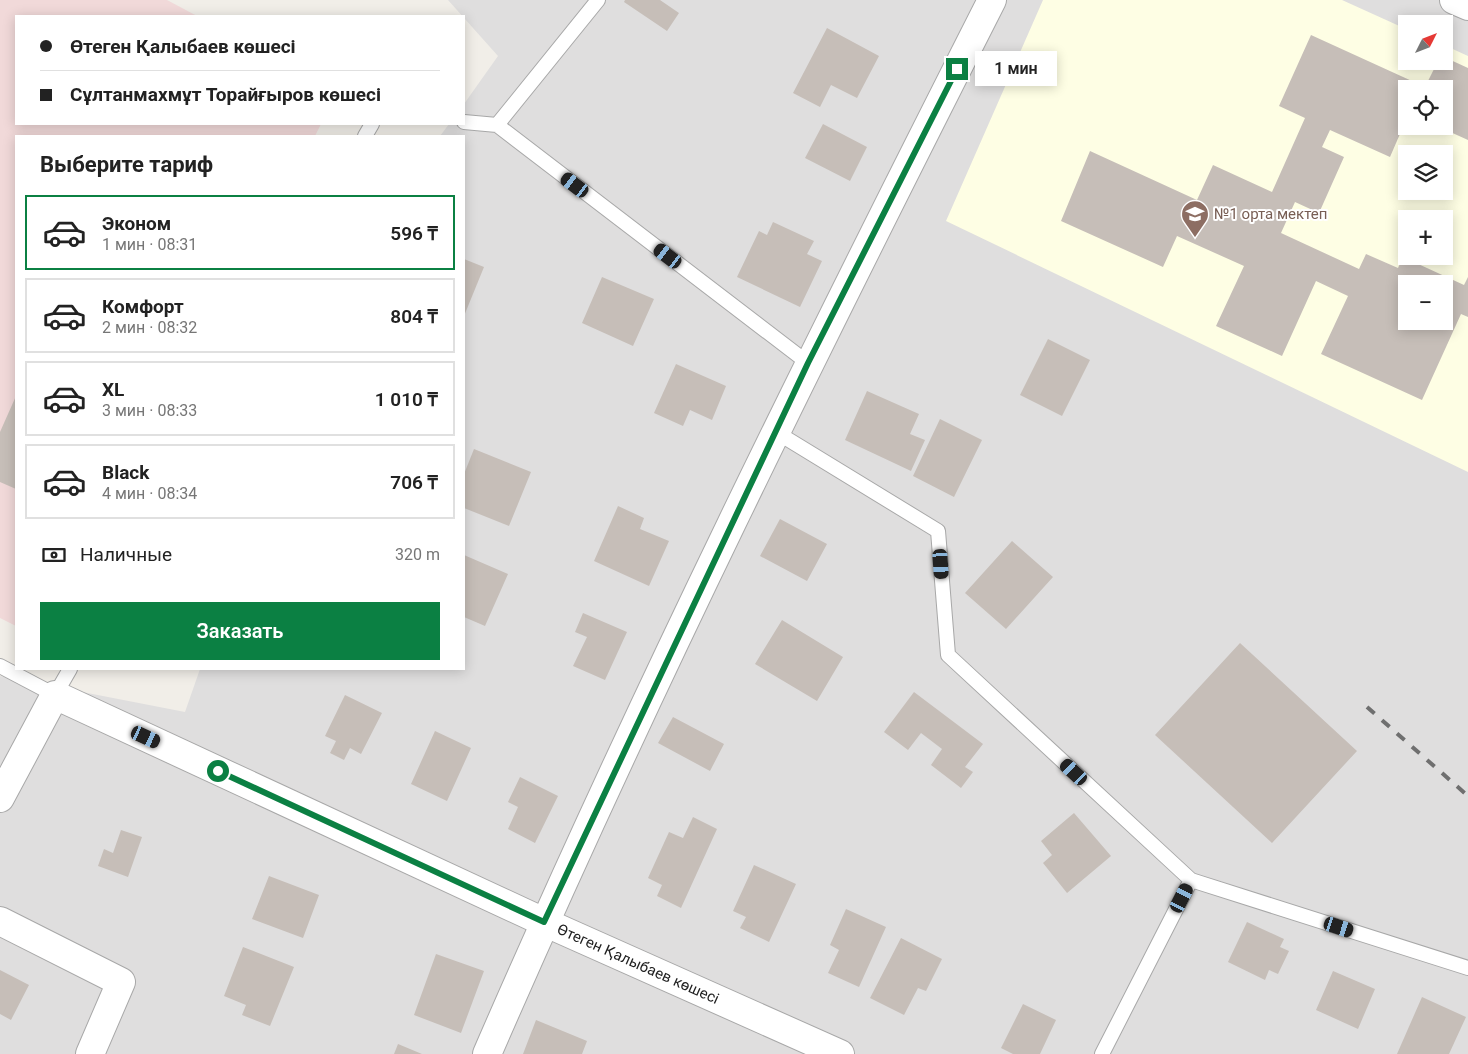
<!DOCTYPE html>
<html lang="ru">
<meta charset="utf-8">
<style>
:root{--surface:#fff;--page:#f6f6f6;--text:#222;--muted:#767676;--line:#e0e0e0;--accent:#0b8043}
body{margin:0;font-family:Roboto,sans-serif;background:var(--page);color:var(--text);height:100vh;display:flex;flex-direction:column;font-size:19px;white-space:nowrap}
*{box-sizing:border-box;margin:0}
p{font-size:16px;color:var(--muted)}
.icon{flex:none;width:28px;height:28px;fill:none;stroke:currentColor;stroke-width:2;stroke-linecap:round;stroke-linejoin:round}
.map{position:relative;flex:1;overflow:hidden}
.side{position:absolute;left:15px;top:135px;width:450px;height:535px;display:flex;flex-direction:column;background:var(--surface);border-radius:0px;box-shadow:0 2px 12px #0003}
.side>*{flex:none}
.banner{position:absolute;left:15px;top:15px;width:450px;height:110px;border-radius:0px;box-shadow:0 2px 12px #0003;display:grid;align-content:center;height:110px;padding:0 25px;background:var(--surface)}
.needle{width:32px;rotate:48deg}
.tools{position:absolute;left:1398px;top:15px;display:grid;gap:10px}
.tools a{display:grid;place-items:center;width:55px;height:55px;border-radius:0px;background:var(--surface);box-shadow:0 2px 12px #0003;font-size:25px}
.end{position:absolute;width:22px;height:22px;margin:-11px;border:6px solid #0b8043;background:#fff;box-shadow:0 0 0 2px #fff}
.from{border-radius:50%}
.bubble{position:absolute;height:35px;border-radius:0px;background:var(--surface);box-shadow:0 2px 12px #0003;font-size:16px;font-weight:600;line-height:35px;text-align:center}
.car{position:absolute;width:15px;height:30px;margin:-15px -8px;border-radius:6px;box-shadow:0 0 4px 1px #0007;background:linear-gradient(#222 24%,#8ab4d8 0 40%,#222 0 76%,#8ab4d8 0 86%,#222 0)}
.banner b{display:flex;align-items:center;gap:18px;height:48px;font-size:19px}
.banner b+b{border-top:1px solid var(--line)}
.banner i{width:12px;height:12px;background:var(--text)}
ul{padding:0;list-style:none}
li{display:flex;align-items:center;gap:15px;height:75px;margin:0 10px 8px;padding:0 15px;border:2px solid var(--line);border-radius:0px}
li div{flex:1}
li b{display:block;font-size:19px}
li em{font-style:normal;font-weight:600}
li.on{border-color:var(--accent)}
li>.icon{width:45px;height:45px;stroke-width:1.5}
h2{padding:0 25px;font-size:22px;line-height:60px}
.pay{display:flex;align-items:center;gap:12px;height:55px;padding:0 25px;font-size:19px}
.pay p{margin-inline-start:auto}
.cta{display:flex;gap:10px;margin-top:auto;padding:10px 25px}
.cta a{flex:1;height:58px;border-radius:0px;background:var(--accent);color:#fff;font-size:20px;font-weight:600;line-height:58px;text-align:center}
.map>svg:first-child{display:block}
</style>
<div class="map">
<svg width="1468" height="1054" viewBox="0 0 1468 1054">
<rect width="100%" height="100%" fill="#f1eee8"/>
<!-- residential -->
<path fill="#dfdede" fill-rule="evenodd" d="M448,0H1468V1054H0V676L185,712L200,669H464V136H440L449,124H464V104L498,56ZM1406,24H1444V61H1406ZM1406,89H1444V126H1406ZM1406,154H1444V191H1406ZM1406,219H1444V256H1406ZM1406,284H1444V321H1406Z"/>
<!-- commercial -->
<path fill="#f1d9d9" d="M0,0H167L197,16H16V124H321L315,136H16V626L0,618Z"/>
<!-- education -->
<path fill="#fefee4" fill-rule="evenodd" d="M1043,0H1342L1406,29V61H1444V45L1468,56V472L946,221ZM1406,89H1444V126H1406ZM1406,154H1444V191H1406ZM1406,219H1444V256H1406ZM1406,284H1444V321H1406Z"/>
<!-- building -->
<path fill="#c6beb8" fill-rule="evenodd" d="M625,0H660L679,13L667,31L624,2Z
M827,28L879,56L857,98L831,85L820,107L793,93Z
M1311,35L1425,87L1438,61H1444V57L1468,68V140L1437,126H1444V89H1406V120L1390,157L1330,130L1322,147L1344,157L1319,213L1295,202L1281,233L1359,269L1366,254L1398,268L1403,257L1464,285L1468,277V317L1461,314L1422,400L1321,354L1348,296L1316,281L1282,356L1216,326L1244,266L1177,236L1163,267L1061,221L1090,151L1197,200L1213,165L1272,192L1305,118L1279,106ZM1406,284H1444V321H1406Z
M823,124L867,147L850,181L805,158Z
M773,222L814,241L807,254L822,261L800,307L737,277L759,231L767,235Z
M464,259L484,267L464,316Z
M602,277L654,299L633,346L582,323Z
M1048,339L1090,360L1062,416L1020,395Z
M676,364L726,386L712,420L690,410L683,426L654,413Z
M867,391L919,414L910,434L925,440L911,471L845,440Z
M16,396V489L0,482V432Z
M940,419L982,440L954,497L913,476Z
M474,449L531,472L509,526L464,508V474Z
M618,506L644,518L640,529L669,541L649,586L594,561Z
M780,519L827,544L807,581L760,556Z
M1012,541L1053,577L1006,629L965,593Z
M464,555L508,574L485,626L464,617Z
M583,613L627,632L605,680L573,666L587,637L575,632Z
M782,620L843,657L817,701L755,664Z
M1240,643L1357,751L1272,843L1155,735Z
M914,692L983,744L965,767L973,772L961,788L931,765L942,749L921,733L908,750L884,732Z
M345,695L382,713L361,754L350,748L344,760L330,753L336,741L325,736Z
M673,717L724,744L710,771L658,743Z
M435,731L471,748L447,801L411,784Z
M520,777L558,796L535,843L508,829L518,807L508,802Z
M1074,813L1111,856L1067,893L1043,863L1052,855L1041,841Z
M693,817L717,829L681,908L657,896L662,885L648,878L669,832L683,838Z
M121,830L142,837L128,877L98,866L104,849L113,853Z
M754,865L796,884L769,942L740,928L746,917L733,911Z
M269,876L319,895L303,938L252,919Z
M846,909L886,927L859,987L828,973L839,950L830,945Z
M1247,922L1284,939L1280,947L1289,951L1278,974L1269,970L1265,980L1228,962Z
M901,938L942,959L926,991L918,988L904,1015L870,998Z
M243,947L294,967L270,1026L242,1015L246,1005L224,996Z
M436,954L484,971L461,1033L414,1015Z
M0,970L29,985L11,1020L0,1014Z
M1333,971L1375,989L1358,1029L1316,1010Z
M1422,997L1466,1017L1449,1054H1397Z
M1023,1004L1056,1020L1040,1054H1013L1001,1048Z
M536,1020L587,1041L582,1054H523Z
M398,1044L422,1054H394Z"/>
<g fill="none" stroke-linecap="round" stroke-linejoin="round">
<!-- service casing -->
<g stroke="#a8a8a8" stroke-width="16">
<path id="service" d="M464,122L497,125L808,363
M497,125L598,0
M365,136L372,124
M776,432L938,531L948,655L1191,880L1102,1054
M0,666L55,695L70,669
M1191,880L1468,968"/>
</g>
<!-- minor casing -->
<g stroke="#a8a8a8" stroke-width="30">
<path id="minor" d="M1454,0L1468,6
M0,921L121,982L90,1054
M487,1054C642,697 816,347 992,0"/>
</g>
<!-- tertiary casing -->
<g stroke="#a8a8a8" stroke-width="30">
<g id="tertiary">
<path id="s1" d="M0,798L55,695L544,922L840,1054"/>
</g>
</g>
<!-- service -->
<use href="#service" stroke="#fff" stroke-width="14"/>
<!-- minor -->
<use href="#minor" stroke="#fff" stroke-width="28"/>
<!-- tertiary -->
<use href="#tertiary" stroke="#fff" stroke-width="28"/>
<!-- rail -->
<path stroke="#6f6f6f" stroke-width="4" stroke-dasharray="10 10" stroke-linecap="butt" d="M1367,707L1468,796"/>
</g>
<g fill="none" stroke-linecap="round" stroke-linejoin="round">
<!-- route -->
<path stroke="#0b8043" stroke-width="6" d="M218,771L544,922L808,363L957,69"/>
</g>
<!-- icons -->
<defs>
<g id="school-pin" transform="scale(1.4375)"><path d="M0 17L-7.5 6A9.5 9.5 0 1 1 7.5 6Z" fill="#8d6e63" stroke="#fff"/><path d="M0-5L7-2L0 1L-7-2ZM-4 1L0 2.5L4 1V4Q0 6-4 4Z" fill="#fff"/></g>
</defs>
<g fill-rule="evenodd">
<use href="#school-pin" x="1195" y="214"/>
</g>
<g text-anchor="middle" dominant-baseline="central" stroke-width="4" stroke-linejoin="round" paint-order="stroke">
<!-- education labels -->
<g font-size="15" fill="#785e54" stroke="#fff" text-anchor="start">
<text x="1214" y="214">№1 орта мектеп</text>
</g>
<!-- street labels -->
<g font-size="15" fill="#212121" stroke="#fff">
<text stroke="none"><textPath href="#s1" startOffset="759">Өтеген Қалыбаев көшесі</textPath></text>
</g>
</g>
</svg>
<div class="tools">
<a><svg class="needle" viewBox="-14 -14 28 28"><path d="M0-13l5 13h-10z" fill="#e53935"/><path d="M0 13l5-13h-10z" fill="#767676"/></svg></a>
<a><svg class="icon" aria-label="locate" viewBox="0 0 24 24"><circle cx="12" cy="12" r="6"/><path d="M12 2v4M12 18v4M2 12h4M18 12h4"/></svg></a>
<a><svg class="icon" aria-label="layers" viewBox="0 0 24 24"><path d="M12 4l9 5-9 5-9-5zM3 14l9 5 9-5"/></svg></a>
<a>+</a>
<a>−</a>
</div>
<i class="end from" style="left:218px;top:771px"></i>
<i class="end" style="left:957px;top:69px"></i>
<div class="bubble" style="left:975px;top:51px;width:82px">1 мин</div>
<i class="car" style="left:575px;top:185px;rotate:307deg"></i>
<i class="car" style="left:668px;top:256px;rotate:307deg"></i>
<i class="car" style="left:941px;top:564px;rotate:176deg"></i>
<i class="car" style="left:146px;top:737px;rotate:115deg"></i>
<i class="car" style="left:1074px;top:772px;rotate:313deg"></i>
<i class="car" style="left:1182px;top:898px;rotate:27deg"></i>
<i class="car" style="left:1339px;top:927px;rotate:108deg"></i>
<div class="banner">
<b><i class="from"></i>Өтеген Қалыбаев көшесі</b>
<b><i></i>Сұлтанмахмұт Торайғыров көшесі</b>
</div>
<section class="side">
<h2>Выберите тариф</h2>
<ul>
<li class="on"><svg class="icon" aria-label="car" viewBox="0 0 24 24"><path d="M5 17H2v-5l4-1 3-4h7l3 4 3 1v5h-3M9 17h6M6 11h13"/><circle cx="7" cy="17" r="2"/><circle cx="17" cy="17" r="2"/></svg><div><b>Эконом</b><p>1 мин · 08:31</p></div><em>596 ₸</em></li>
<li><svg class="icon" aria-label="car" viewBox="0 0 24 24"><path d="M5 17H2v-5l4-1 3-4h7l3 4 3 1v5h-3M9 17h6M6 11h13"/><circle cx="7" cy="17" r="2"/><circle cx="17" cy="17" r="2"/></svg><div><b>Комфорт</b><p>2 мин · 08:32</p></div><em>804 ₸</em></li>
<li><svg class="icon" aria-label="car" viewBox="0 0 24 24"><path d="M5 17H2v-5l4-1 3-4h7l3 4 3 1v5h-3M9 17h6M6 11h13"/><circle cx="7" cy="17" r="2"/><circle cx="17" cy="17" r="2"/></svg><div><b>XL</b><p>3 мин · 08:33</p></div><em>1 010 ₸</em></li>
<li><svg class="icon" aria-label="car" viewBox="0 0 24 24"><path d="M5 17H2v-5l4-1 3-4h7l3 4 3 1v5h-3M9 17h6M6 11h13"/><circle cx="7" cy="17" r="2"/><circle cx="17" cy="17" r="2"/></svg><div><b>Black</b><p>4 мин · 08:34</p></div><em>706 ₸</em></li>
</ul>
<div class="pay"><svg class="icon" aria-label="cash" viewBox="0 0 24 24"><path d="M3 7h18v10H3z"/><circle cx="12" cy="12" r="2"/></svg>Наличные<p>320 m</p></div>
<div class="cta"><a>Заказать</a></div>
</section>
</div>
